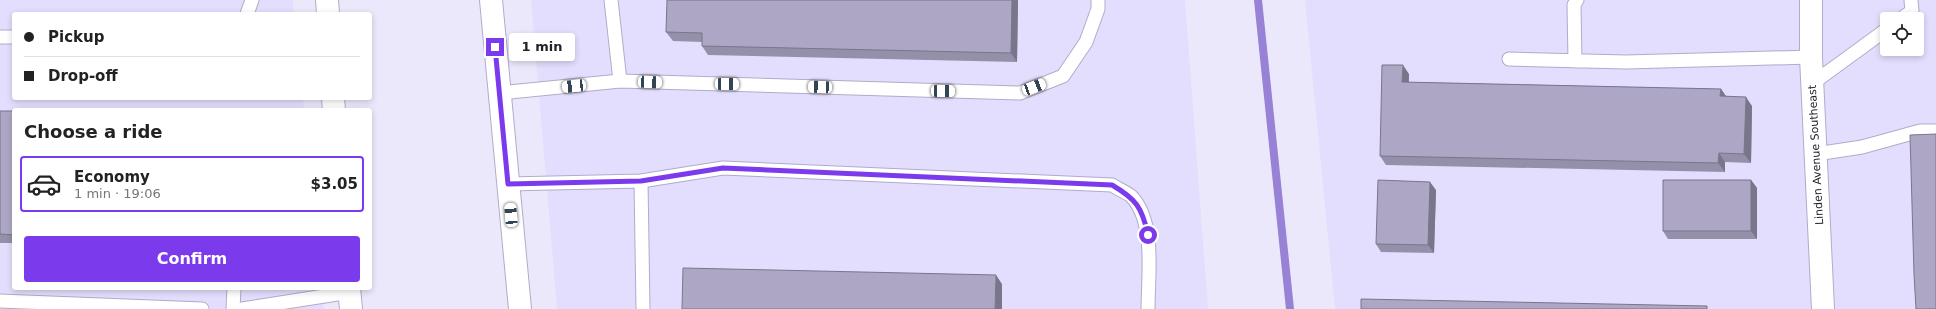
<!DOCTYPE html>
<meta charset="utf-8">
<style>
:root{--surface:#fff;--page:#f2f2f2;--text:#222;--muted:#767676;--line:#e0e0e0;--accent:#7c3aed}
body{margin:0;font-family:"DejaVu Sans",sans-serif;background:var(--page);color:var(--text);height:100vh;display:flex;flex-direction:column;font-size:15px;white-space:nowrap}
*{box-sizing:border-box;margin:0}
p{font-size:13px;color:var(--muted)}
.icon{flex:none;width:22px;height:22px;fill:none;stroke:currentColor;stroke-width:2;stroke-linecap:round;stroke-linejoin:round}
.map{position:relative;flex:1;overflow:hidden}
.details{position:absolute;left:12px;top:108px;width:360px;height:182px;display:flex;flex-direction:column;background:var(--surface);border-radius:4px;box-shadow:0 2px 6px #0003}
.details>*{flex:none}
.guide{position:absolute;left:12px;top:12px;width:360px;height:88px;border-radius:4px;box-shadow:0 2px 6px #0003;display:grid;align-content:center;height:88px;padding:0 12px;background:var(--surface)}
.controls{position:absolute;left:1880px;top:12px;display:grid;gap:8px}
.controls a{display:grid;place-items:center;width:44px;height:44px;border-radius:4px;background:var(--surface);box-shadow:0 2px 6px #0003;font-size:20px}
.end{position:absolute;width:18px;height:18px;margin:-9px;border:5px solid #7c3aed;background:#fff;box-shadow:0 0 0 2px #fff}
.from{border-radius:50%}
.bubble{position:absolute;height:28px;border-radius:4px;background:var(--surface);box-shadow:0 2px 6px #0003;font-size:13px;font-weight:800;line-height:28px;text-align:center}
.car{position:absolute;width:12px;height:24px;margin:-12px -6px;border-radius:5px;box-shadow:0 0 3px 1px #0007;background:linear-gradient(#fff 24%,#345 0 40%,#fff 0 76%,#345 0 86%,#fff 0)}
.guide b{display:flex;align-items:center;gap:14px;height:38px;font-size:15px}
.guide b+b{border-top:1px solid var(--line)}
.guide i{width:10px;height:10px;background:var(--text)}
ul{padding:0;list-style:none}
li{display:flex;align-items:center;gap:12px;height:56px;margin:0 8px 6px;padding:0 4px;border:2px solid transparent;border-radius:4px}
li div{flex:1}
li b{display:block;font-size:15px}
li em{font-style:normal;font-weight:800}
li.current{border-color:var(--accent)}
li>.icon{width:36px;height:36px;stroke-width:1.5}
h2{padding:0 12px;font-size:18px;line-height:48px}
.action{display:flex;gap:8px;margin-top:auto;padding:8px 12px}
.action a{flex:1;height:46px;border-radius:4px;background:var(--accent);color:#fff;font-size:16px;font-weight:800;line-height:46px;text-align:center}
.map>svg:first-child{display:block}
</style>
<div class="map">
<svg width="1936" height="309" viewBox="0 0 1936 309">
<rect width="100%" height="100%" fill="#ece8fc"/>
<!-- built -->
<path fill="#e3defd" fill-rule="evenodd" d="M0,0H293L294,14H14V98H303L304,110H14V288H322L324,309H0Z
M531,0H1185L1208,309H557Z
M1305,0H1936V309H1335ZM1887,19H1917V49H1887Z"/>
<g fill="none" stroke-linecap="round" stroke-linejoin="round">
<!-- stream -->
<path stroke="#9782d5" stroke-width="8" d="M1258,0L1290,309"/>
<!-- service casing -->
<g stroke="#b1abca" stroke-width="15">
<path id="service" d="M247,14L252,0
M1901,19L1912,11L1911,0
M0,37H14
M1509,59L1626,62L1811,57
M1575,61L1574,5L1577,0
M620,81L1020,93L1063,76L1086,42L1098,9V0
M1813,83L1887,29
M499,93L620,81L611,0
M1816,154L1862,147L1920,131H1936
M641,181L643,309
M508,184L641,181L723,168L1112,185C1118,189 1126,192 1131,196C1156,221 1148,277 1148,309
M0,301L202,309
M233,309L234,288
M242,309L350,292"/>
</g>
<!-- tertiary casing -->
<g stroke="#b1abca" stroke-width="24">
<path id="tertiary" d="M327,0L328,14
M491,0L520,309
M1811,0V57L1823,309
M333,98L334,110
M349,288L351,309"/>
</g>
<!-- service -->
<use href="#service" stroke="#fff" stroke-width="13"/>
<!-- tertiary -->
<use href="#tertiary" stroke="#fff" stroke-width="22"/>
</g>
<!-- wall -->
<path fill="#9590a9" d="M1018,0L1017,62L708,55L702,46V42L673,41L666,32Z
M1409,74V82L1721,89L1726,96L1752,106L1751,163L1725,162V172L1386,165L1380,156Z
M0,111H14V243H0Z
M1751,180L1757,188V239H1668L1663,231Z
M1436,190L1434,253L1381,252L1376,244Z"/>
<!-- shaded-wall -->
<path fill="#79758a" d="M1012,0H1018L1017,62L1011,53Z
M1403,65L1409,74L1408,91L1402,82Z
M1721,89L1727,98L1720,96Z
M1746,97L1752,106L1751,163L1744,154Z
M1719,153L1725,162V172L1718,163Z
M1751,180L1757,188V239L1751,231Z
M1430,182L1436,190L1434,253L1428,245Z
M996,275L1002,284V309H995Z"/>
<!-- building -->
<path fill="#ada7c5" stroke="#79758a" d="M667,0H1012L1011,53L702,46V33L666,32Z
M1382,65H1403L1402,82L1721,89L1720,96L1746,97L1744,154L1719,153L1718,163L1380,156Z
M0,111H14V235L0,234Z
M1936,134V309H1916L1914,274L1910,135Z
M1378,180L1430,182L1428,245L1376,244Z
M1663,180H1751V231H1663Z
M683,268L996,275L995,309H682Z
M1361,299L1707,306V309H1361Z"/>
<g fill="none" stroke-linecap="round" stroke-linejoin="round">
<!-- route -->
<path stroke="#7c3aed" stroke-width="5" d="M495,47L508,184L641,181L723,168L1112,185C1136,199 1142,207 1148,235"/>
</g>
<g text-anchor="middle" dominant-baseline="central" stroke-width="3" stroke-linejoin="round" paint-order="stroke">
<!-- street labels -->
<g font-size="11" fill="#1f1d28" stroke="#fff">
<text transform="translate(1816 155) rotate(-93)">Linden Avenue Southeast</text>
</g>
</g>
</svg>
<div class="controls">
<a><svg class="icon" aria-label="locate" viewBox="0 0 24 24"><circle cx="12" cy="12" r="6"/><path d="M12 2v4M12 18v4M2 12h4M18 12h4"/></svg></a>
</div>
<i class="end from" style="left:1148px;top:235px"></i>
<i class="end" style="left:495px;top:47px"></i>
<div class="bubble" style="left:509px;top:33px;width:66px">1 min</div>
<i class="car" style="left:650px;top:82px;rotate:92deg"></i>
<i class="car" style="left:727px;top:84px;rotate:91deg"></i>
<i class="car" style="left:574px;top:86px;rotate:264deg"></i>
<i class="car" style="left:820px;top:87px;rotate:272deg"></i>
<i class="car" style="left:1034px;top:87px;rotate:69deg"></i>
<i class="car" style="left:943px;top:91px;rotate:91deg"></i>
<i class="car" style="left:511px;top:215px;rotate:355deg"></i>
<div class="guide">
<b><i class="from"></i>Pickup</b>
<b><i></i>Drop-off</b>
</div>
<section class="details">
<h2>Choose a ride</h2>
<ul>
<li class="current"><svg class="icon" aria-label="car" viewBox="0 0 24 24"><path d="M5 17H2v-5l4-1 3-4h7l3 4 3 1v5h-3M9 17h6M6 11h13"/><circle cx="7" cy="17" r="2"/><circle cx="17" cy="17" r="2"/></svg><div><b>Economy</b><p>1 min · 19:06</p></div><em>$3.05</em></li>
</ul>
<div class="action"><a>Confirm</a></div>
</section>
</div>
